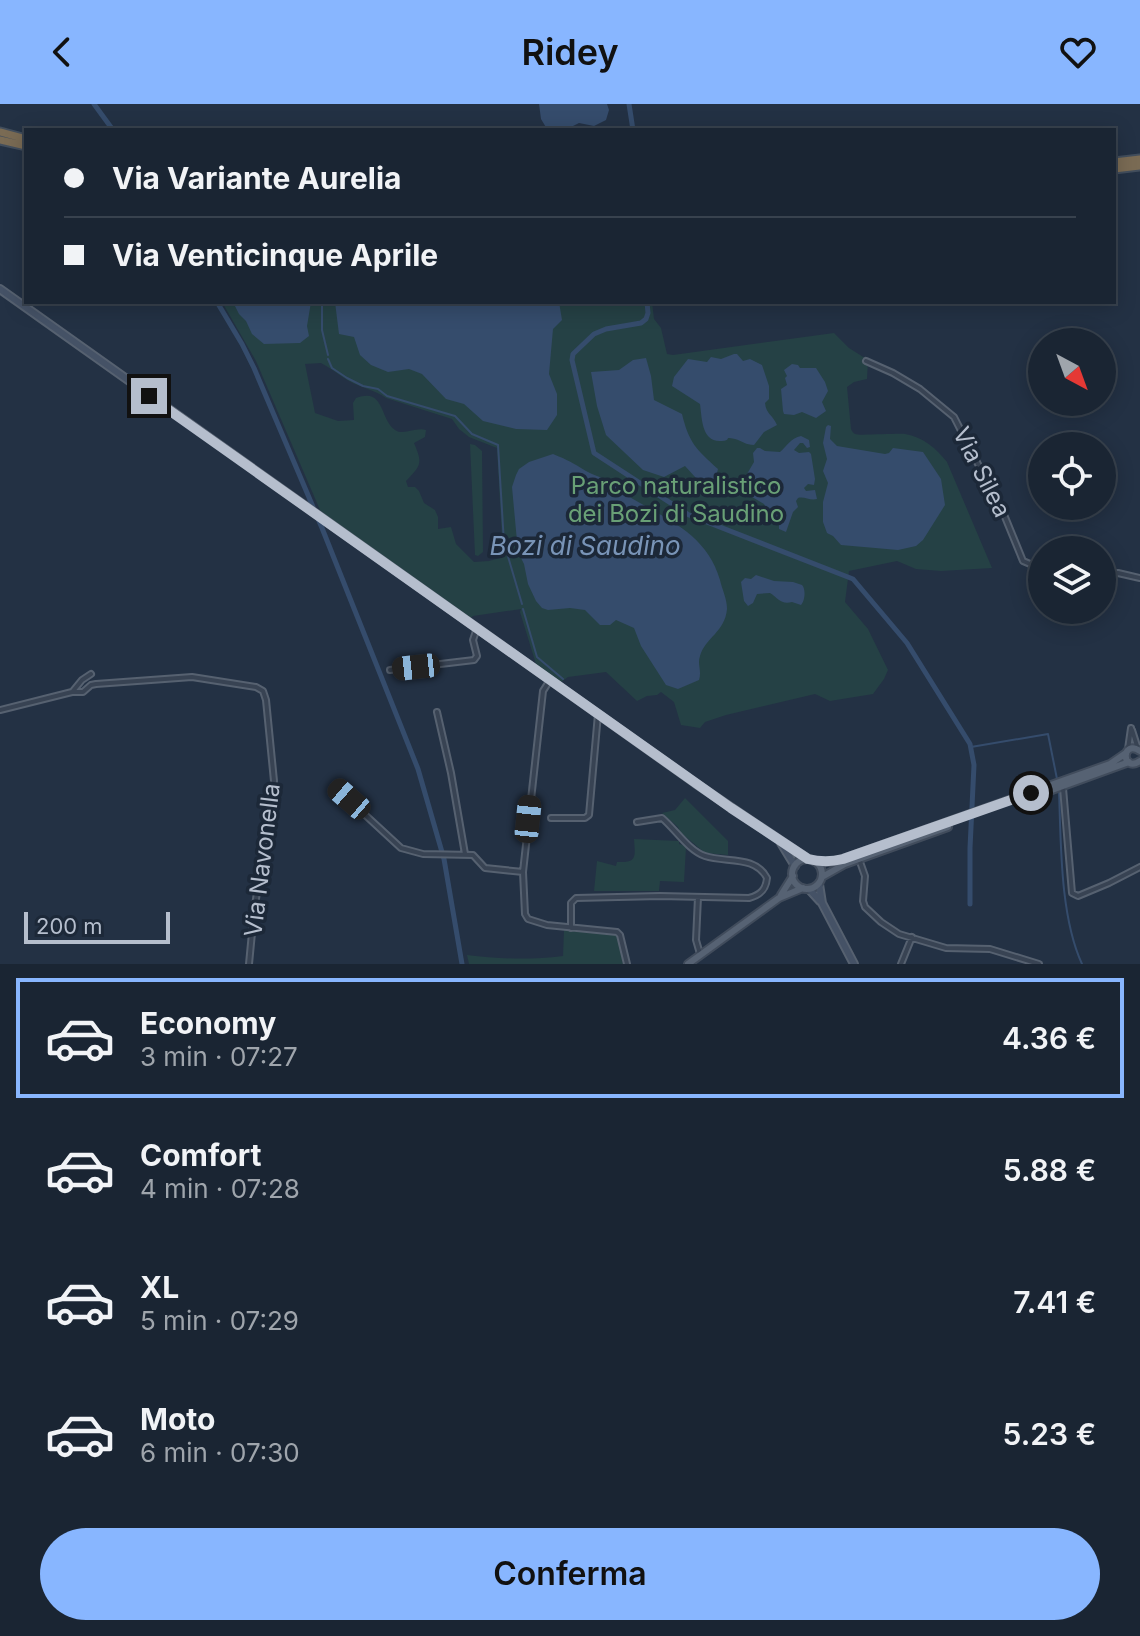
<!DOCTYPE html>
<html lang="it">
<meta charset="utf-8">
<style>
:root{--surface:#1a2533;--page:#232d3b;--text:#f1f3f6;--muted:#9fa5ac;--line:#38424e;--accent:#88b6ff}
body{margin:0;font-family:Inter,sans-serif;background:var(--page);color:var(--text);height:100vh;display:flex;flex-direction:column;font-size:30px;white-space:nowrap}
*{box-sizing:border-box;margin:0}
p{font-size:26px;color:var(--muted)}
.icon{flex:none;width:44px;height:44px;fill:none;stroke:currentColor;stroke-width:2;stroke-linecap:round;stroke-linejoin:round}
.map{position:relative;height:860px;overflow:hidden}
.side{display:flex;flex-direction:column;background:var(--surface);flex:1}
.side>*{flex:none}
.guide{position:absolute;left:24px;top:24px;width:1092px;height:176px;border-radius:0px;box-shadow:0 4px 20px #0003,0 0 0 2px var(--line);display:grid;align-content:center;height:176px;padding:0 40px;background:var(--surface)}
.needle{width:52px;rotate:139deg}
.buttons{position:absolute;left:1028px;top:224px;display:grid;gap:16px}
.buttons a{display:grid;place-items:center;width:88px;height:88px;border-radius:50%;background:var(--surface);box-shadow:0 4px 20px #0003,0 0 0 2px var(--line);font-size:40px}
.scale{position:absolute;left:24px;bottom:20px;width:146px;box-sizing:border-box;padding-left:8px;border:4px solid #b5becd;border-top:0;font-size:22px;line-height:28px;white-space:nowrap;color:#b5becd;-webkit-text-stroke:6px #1c2838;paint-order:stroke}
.end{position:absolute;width:36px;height:36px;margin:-18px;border:10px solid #b5becd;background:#111;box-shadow:0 0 0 4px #111}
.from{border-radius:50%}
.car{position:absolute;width:24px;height:48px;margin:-24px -12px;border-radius:10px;box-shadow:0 0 6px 2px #0007;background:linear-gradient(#222 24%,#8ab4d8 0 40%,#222 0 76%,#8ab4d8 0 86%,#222 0)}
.guide b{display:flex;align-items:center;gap:28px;height:76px;font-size:30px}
.guide b+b{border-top:2px solid var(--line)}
.guide i{width:20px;height:20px;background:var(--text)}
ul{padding:14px 0 0;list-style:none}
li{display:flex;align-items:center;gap:24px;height:120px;margin:0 16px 12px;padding:0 24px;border:4px solid transparent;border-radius:0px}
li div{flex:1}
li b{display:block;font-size:30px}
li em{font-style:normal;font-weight:600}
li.selected{border-color:var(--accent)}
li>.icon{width:72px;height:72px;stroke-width:1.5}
.button{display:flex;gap:16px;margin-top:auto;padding:16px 40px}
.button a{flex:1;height:92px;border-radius:48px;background:var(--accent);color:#111;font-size:32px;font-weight:600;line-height:92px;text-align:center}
header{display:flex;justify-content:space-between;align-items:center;height:104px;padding:0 40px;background:var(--accent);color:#111;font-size:36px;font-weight:600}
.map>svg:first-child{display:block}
</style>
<header><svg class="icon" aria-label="back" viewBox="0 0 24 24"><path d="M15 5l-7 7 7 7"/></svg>Ridey<svg class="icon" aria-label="heart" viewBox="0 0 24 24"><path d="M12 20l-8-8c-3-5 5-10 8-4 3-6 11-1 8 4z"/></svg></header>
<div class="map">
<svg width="1140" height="860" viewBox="0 0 1140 860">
<rect width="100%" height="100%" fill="#233144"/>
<!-- green -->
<path fill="#254145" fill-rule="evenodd" d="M222,198H652L654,215L661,224L667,250L673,251L834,229L849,244L868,256L867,275L854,278L847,283L851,325C852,327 853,329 855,330C858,332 896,329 905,330C923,333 936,344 947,358L992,464L941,467L916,465L897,457L849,467L845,498L868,525L888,566L884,575L873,590L830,597L815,590L726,611L705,618L700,624L681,621L674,598L661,588L657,591L647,592L637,597L606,568L568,573L561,578L536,560L520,508L521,505L473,512L471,514L333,417L320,406L256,257ZM321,259C331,264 340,272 349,277C362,284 375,286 386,294L452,315L459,325L469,333L497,344L503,453L489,457L474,458L456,440L451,423L438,425V413L435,406L424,399L419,387L415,383H408L406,377C421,361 423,360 414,339L425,333L426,326C415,323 404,332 395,326C379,314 385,283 356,294L353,299L354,316L338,317L315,309L305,260Z
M470,340L475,341L482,347L483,448L478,452L475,451Z
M685,694L728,737V751L705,749L680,728L678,723L662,709L675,706Z
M634,735L679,737V740L684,741L686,743L684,778L660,777L659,787H594L597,757L616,762L617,758C638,759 635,752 634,735Z
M564,826L615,830L619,835L623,860H469L467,851C499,855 531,856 563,852Z"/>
<!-- water -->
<path fill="#354c6c" d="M539,0H607L609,6L606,16L594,22L579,19L569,24L547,25L541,15Z
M233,198H311L307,222L309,232L300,239L264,240L252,230L246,217L239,210Z
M335,198H559L562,216L553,225L549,270L557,290V311L547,326L516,325L483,317L464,300L446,295L422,270L409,265L388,268L371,261L360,251L354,233L339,230Z
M734,250H737L743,257L750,255L762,261L769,282V295L765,299C766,310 773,311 777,321L764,328L754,341C746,341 742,337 735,335C722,332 733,336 722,337C701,339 702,313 700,300L672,282L674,273L688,255L707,258L711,253L721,255Z
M646,254L651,272L654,296L682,310C689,339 696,345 718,365L715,376L706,385L685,362L664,373L643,366L606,331L597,302L591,268L619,266L633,256Z
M792,260L798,261L800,264H816L825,278L828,287L822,298L826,307L816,314L802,308L794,311L784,310L783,307L781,285L787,281L785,274L787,272L784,266Z
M828,321L831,322L830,335L837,342L885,350L889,349L893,344L923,348L941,375L945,401L923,436L916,442L898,446L841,441L833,432L827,429L823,418V398L828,379L823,367L827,355L823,339L826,323Z
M801,332L809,336L810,343L807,344L803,339H800L794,346L799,349L809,348L811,350L815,375L814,381L808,380L804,384L806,387L815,386L817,395C810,397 804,392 798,394L796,397L798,403L793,408L786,428L779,425V416L772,414L764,400L747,390L752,381L747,370L754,358L753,349L757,344H760L765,347L780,348C787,342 791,334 801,332Z
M553,350C568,356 573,359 586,367C593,371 601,373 608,377C617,381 624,390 633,395C670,417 707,431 720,476C722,485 727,495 727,505C725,528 705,534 700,552C697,560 702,567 699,576L678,585L666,581L641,542L634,524L616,516L610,521H600L585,506L570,504L548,506L542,504L536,497L528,480L524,460L518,448L512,383L516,371L519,365L529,358Z
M756,471L774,477L793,478L802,481C806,485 805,497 801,501L792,498C781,501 778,494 770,489L757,490L753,499L748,502L744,497L741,478L745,474L751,475Z"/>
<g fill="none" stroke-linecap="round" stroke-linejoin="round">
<!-- stream -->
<path stroke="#354c6c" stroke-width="2" d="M322,198V226L328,251
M328,255L332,264L347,274L363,282L378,285L387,292L455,312L472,330L498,341L504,439L522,500
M523,505L537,553L563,575
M971,643L1048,630L1057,675
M1059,687C1061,740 1060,812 1082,860"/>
<!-- canal -->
<path stroke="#354c6c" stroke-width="5" d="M94,0L113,26
M629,0L633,26
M217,198L242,240L254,264L322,424L418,665L444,755L462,860
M647,198L648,209L646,215L641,219L606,225L594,230L573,250L572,256L594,349L689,411L853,475L907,539L970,640L974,661L970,744V800"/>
<!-- minor casing -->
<g stroke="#566170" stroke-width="8">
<path id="minor" d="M866,257L893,269L920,285L954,313L1005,413L1023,457L1042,465
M1102,470L1118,469L1140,474
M390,566L474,556L477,552L473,536L477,524
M73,587L82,576L91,570
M0,606L72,588H83L91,581L96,580L192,573L256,583L263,587L266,596L274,677L254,808L249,860
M437,608L451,669L465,750
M1132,626L1138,645
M1128,645L1131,624
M336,684L401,744L423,750L473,751L485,764L523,768L525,810L528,815L547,821L617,828L620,831L627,860
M1063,684L1072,789L1078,792L1109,779L1140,763
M551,714H585L589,711L598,610
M859,755L865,772L863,797L865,803L881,818L899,830L946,844L990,845L1039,860
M523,768L543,587L550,576
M698,793L696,836L700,850
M571,824V799L576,794L660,792L749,794C761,791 766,785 767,774C755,751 726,759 705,752C689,747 675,725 662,714L637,718
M901,860L912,833"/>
</g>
<!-- secondary casing -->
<g stroke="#566170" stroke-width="10">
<path id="secondary" d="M0,185L695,679L808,755
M781,739L795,762
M819,780L822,799L854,860
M809,785L820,797"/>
</g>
<!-- primary casing -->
<g stroke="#414c5c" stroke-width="10">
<path id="primary" d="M1140,647C1121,635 1121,669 1140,657
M1019,698L1129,658
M792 770a15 15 0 1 1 30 0a15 15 0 1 1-30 0Z
M815,758H833L843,755L1110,660L1126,649
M822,773L845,760L948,723
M781,791L793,772
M688,860L779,794L803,784"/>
</g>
<!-- motorway casing -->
<g stroke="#424e5d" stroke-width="11">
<path id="motorway" d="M0,28L26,35
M0,36L26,42
M1114,58L1140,55
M1114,65L1140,62"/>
</g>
<!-- minor -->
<use href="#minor" stroke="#384353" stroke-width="4"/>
<!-- secondary -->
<use href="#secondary" stroke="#455266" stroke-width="6"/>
<!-- primary -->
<use href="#primary" stroke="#566273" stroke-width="6"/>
<!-- motorway -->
<use href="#motorway" stroke="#7a6b54" stroke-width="7"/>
</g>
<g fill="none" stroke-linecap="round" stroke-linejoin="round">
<!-- route -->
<path stroke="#b5becd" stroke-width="10" d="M149,292L731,704L808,755C820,758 831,758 843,755L1031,689"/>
</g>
<g text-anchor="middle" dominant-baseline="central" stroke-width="7" stroke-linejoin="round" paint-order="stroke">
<!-- street labels -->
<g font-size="24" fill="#b5becd" stroke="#1c2838">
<text transform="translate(982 368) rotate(63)">Via Silea</text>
<text transform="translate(262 756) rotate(-83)">Via Navonella</text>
</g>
<!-- park labels -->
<g font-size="24" fill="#69a076" stroke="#1c2838">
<text x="676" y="381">Parco naturalistico<tspan x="676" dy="28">dei Bozi di Saudino</tspan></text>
</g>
<!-- water labels -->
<g font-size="26" font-style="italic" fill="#7994b7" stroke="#1c2838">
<text x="585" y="441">Bozi di Saudino</text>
</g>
</g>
</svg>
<div class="buttons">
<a><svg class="needle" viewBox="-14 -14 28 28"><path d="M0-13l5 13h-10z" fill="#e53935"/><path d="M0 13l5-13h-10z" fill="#9fa5ac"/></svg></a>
<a><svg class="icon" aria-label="locate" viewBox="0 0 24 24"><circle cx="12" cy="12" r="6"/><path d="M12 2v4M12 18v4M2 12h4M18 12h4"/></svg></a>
<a><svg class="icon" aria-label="layers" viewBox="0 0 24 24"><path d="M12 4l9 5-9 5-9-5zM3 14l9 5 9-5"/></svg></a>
</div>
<div class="scale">200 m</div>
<i class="end from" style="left:1031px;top:689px"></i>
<i class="end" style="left:149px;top:292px"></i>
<i class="car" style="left:416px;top:563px;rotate:264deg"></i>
<i class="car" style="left:349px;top:695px;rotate:311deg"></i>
<i class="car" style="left:528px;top:715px;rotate:6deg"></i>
<div class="guide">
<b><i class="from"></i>Via Variante Aurelia</b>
<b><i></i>Via Venticinque Aprile</b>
</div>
</div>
<section class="side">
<ul>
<li class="selected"><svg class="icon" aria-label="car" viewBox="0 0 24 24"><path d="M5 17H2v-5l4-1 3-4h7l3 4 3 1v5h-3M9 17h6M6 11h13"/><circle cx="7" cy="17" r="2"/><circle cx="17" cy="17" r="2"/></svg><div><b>Economy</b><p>3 min · 07:27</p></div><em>4.36 €</em></li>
<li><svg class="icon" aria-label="car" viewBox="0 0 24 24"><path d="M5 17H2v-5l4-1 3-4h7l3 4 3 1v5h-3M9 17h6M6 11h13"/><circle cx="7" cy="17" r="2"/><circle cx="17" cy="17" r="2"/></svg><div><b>Comfort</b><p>4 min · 07:28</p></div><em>5.88 €</em></li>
<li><svg class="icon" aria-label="car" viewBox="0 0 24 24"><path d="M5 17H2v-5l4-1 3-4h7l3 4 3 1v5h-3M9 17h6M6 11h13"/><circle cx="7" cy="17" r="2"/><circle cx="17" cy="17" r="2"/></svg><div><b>XL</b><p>5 min · 07:29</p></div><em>7.41 €</em></li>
<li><svg class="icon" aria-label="car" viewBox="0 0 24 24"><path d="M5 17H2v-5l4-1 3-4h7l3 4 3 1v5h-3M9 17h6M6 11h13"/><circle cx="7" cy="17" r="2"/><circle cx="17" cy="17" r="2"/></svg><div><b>Moto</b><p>6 min · 07:30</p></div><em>5.23 €</em></li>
</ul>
<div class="button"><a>Conferma</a></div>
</section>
